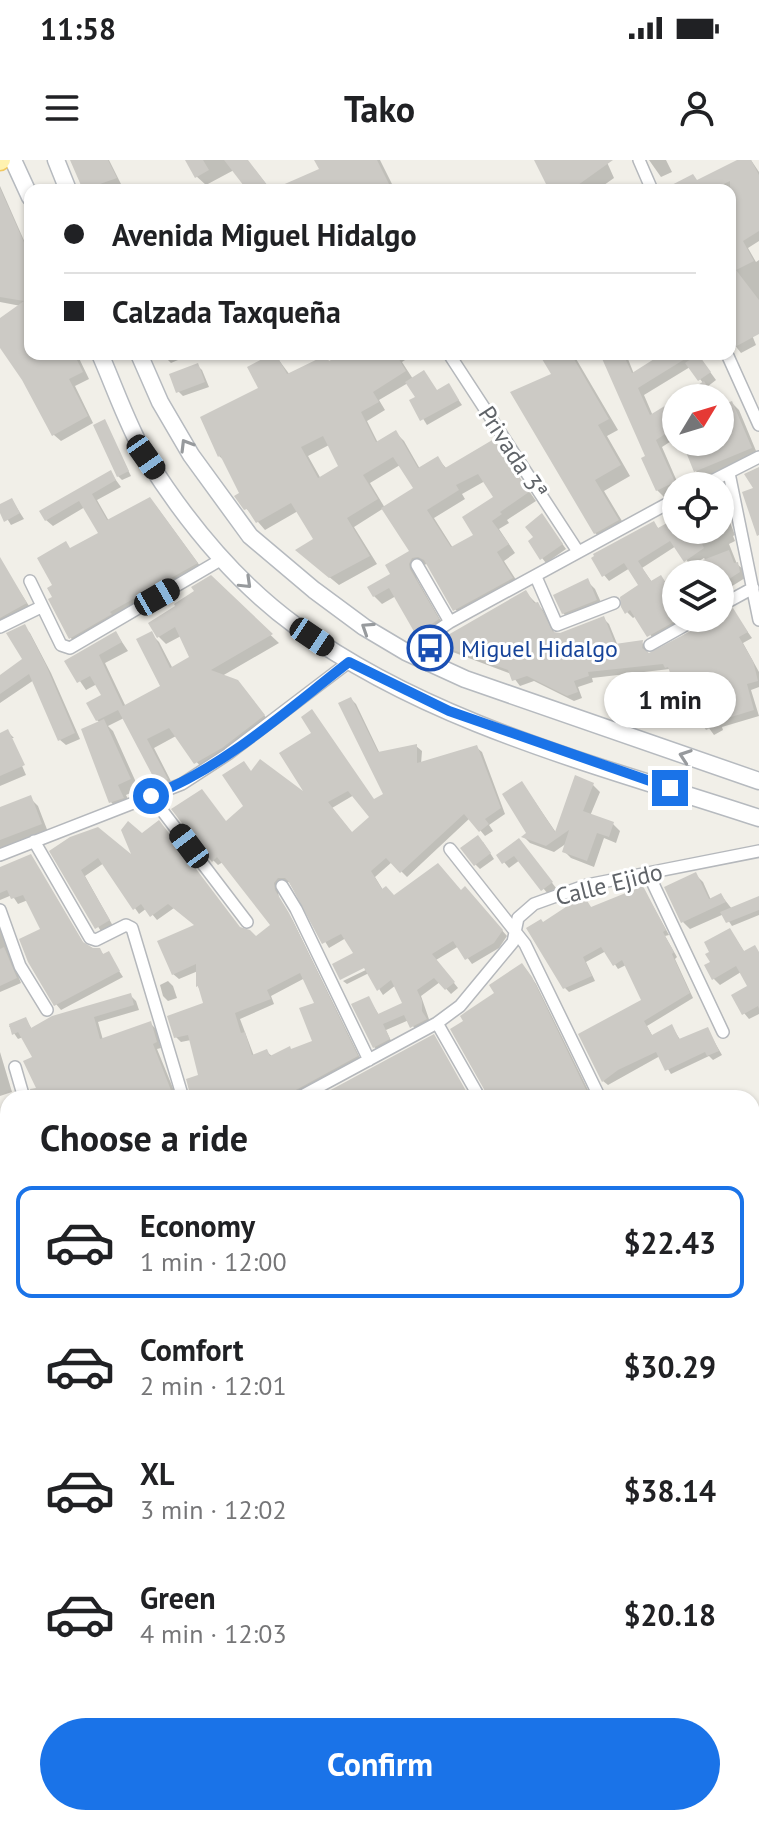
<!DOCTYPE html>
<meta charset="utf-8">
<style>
:root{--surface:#fff;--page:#f2f2f2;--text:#202124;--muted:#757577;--line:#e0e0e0;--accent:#1a73e8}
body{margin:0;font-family:"PT Sans",sans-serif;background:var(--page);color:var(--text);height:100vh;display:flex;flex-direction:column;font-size:30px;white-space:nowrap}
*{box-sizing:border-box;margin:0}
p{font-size:26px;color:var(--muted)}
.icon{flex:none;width:44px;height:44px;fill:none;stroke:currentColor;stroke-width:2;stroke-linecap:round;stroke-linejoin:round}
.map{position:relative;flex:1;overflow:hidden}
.sheet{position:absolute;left:0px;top:930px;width:760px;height:736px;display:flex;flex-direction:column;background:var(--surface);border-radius:24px 24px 0 0;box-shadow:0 2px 6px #0004}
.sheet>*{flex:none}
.top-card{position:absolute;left:24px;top:24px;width:712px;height:176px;border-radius:16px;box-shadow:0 2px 6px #0004;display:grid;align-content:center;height:176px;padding:0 40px;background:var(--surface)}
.needle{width:52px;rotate:52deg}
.buttons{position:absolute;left:662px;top:224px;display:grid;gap:16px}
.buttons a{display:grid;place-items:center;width:72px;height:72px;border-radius:50%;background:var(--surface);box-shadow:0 2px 6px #0004;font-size:40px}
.end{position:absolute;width:36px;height:36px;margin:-18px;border:10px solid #1a73e8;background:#fff;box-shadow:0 0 0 4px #fff}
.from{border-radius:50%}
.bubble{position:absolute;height:56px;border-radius:28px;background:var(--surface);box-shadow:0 2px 6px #0004;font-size:26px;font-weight:700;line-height:56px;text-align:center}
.car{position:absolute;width:24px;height:48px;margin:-24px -12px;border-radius:10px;box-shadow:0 0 6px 2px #0007;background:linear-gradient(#222 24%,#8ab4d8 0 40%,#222 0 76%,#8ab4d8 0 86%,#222 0)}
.top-card b{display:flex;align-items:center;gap:28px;height:76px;font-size:30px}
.top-card b+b{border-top:2px solid var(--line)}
.top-card i{width:20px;height:20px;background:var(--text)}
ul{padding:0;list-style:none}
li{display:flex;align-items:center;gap:24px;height:112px;margin:0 16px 12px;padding:0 24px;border:4px solid transparent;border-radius:16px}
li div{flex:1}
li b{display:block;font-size:30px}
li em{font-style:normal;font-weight:700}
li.active{border-color:var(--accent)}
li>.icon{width:72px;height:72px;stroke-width:1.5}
h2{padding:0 40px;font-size:36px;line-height:96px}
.cta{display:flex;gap:16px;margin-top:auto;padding:16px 40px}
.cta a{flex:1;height:92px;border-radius:48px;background:var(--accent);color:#fff;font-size:32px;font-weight:700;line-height:92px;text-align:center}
.status{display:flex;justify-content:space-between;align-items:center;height:56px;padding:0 40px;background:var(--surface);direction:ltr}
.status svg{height:22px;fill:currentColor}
header{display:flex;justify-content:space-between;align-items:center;height:104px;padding:0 40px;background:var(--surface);font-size:36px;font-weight:700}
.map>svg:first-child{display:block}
</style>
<div class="status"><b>11:58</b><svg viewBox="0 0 49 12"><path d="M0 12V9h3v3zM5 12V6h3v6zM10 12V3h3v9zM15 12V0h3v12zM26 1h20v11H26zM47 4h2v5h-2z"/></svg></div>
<header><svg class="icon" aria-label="menu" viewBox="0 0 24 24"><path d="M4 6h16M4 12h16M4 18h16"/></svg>Tako<svg class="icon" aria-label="person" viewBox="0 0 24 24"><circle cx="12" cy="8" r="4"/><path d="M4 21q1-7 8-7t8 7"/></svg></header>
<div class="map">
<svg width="759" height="1666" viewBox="0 0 759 1666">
<rect width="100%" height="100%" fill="#f1efe8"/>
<!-- green -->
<path fill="#c5e8c5" d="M759,1017V1126L752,1117V1021Z"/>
<!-- shadow -->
<path fill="#0003" fill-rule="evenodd" d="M72,0H109L121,24L118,25L120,30H86Z
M187,0H247L271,30H250L234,10L206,25L196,16Z
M316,0H380L395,30H276L322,10Z
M537,0H606L614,18L597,30H551Z
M649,0H666L672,12L661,17Z
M741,0H751L759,12V81L748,88L756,102L759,100V173L752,175L756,185L741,193L730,179V30H682Z
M0,26L30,94V194H77L89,219L75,226L93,263L61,281L54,275L24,219L0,185V161L21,146L0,142Z
M162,194H192L171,203Z
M347,194H409L411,196L402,202L413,219L438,232L449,226L462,245L427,265L412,241L417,238L408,223L379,240L385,250L367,261L378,283L396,273L404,281L420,309L437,298L447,309L494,281L536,341L507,360L509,363L499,369L515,393L504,401L520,426L463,457L455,449L427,404L420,406L416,413L417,419L445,468L426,481L418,473L396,436L382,444L374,436L412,392L384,348L354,367L377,404L339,425L306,398L316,380L298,351L265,370L246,348L226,302L219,296L261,229L275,195L290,215L330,202ZM329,285L340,307L321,319L308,296ZM400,305L416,329L385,348L370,323ZM485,321L496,337L476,376L453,388L434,358L465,339L462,334Z
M541,194H579L575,197L618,270L607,276L630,316L604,331L628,371L606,383L595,373L554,215Z
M602,194H626L634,214L659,198V194H706L700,198L716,220L707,227L715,238H681L704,224L690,207L644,235L653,256L676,241V278L662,287L679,326H676V332L664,337L657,330L648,297Z
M197,205L202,210L209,227L183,236L178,231Z
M732,243L739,250L759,298L706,325L699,318L684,282H720V246L721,248Z
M104,262L131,316L122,320L118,316Z
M110,312L121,327L97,340L109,361L156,346L203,410L76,484L70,477L55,425L71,389L100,374L85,347L53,366L46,360Z
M720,337L735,375L733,376L735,381L729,384L737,404L744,410L745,418L729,428L736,436L720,446V414H714L704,398L691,406L676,386L642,408L652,422L661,417L666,423L676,438V458H697L655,481L636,456L633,458L627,452L641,426L630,408L609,421L604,415L653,363L659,369L672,363L669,355L676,351V370H720Z
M12,340L24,359L11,365L0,347Z
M542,355L566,389L546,403L542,398L536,378Z
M0,401L31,449L0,467Z
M210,418L279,483L222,516L245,530L271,564L204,611L176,576L154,588L174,627L167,631L159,623L124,558L108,566L113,571L139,629L126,635L132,647L120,652L111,642L100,563L97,560L103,536L97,524L86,530L67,502L116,473L128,491L105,503L126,547L163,527L151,474L159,482L173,509L192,498L181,476L166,484L158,476Z
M587,421L595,429L604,449L571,461L563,453Z
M526,433L543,450L555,474L560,475L603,458L609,464L618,486L642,483L648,488L647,497L704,466L707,458H720L733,451L752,478L743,483L759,512V527L751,530L759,556L722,567L723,570L714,575L676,523L670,509L592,518L593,522L578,527L582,538L574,541L534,521L520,526L511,514L442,488L437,484Z
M24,467L30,473L51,513L80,579L66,585L60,580L34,520L0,543V517L25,500Z
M351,539L356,544L380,594L416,586L422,591L421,604L476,587L482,592L505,654L489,665L493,671L485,676L470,658L407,717L392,702L375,717L383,730L394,737L461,732L470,734L507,776L499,788L472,804L459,786L436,800L458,828L451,834L440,822L421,836L431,865L417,872L409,860L386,870L393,885L380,892L374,887L369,839L379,855L405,844L396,825L383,835L369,813L347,824L343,821L374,806L356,794L346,778L329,788L289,722L282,724L278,732L279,738L293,761L362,902L297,938H193L201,916L191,880L181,882L176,877L206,844L198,826V811L179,819L173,814L197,766L174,748L157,760L147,748L139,754L104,703L85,716L113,766L102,773L52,691L137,701L256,778L273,765L223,702L218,705L213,700L226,663L246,647L252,613L310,638L282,593L375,641L385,635ZM354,635L372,657L353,674L332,648ZM305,818L317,844L314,882L273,897L266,891L254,896L240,859L274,844L271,836Z
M8,572L14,578H10L26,615L0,626V575Z
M522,623L557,674L593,625L600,632L590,656L613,664L620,671L616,683L604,678L594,707L571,698L564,691L567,683L554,692L530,683L524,677L529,673Z
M30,638L38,646L48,672L0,690V650Z
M483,682L494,699L480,709L475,704Z
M524,686L556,728L548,734L520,700L509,708L499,696Z
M31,696L85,786L99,790L105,796L108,794L123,817L61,850L56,844L42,770L28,740L18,744L12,735L0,740V711Z
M696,715L703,722L711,740L721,735L732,749L759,739V755L732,766L724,754L690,769L683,762Z
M643,728L669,775L665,776L677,797L675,799L693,838L647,866L653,877L672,867L681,881L707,869L722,895L713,900L709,896L671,914L660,896L608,925L603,921L643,841L626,805L618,809L606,791L586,802L595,821L569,832L565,828L543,764L586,741L592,749Z
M0,768L21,823L0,832Z
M730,770L745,793L759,792V854L749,859L744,853L750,827L741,812L720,825L714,819L712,803Z
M527,811L536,824L592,938H487Z
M168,821L173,826L177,838L168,841L163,836L160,825Z
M130,835L136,841L139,850L98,862L103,880L151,864L156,869L161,888L157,889L177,938H32L38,929L35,898L23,877L18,879L9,866L25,859L32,869Z
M0,892L12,932L0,936Z
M8,953V992L0,995V966L7,964L4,955Z
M8,1005V1197L0,1201V1006Z
M759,1136V1250L752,1254V1213L758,1212L755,1199L752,1200V1139Z
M8,1209V1366L0,1371V1248L6,1244L0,1235V1212Z
M759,1263V1275L752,1278V1265Z
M752,1295L756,1302H759V1409L752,1413Z
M0,1405L5,1418H8V1479L0,1461Z
M759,1422V1480L752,1482V1424Z
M8,1492V1552L0,1556V1495Z
M752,1499L756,1506H759V1527L752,1515Z
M756,1549L759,1552V1591L752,1594V1550Z
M8,1564V1623L0,1626V1567Z
M759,1616V1666H703L719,1658H752V1618Z
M12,1658H53L55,1666H14Z
M79,1658H98L96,1666H67L80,1663Z
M110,1658H154L151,1666H112Z
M165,1658H197L198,1666H166Z
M360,1658H401L407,1666H397Z
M486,1658H506L509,1664L490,1666Z"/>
<!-- building -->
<path fill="#cccac5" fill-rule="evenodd" d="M70,0H108L117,18L83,30Z
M185,0H203L209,10L195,18Z
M224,0H248L271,30H247Z
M314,0H377L392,30H271L319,9Z
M534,0H613L571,30H549Z
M737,0H751L759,15V71L743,81L754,101L736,110L759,140V174L733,188L730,186V21L711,30H662L693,14L697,20Z
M0,28L30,96V194H74L83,212L69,219L88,256L52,276L22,220L0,188V158L24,141L0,137Z
M272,194H276L287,214L326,195L329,201L343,194H396L406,211L373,232L379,242L361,252L376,282L396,270L418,308L438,296L445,308L494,279L529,332L500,352L502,354L492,361L509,384L497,392L513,418L453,451L424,400L418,397L412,398L409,404L410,409L439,459L416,475L389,428L373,437L367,427L390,414L385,405L409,391L381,348L413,328L393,297L363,315L378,339L347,358L370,396L329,418L295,390L313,379L291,343L256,363L247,349L244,350L234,336L239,333L220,295L218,297L200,257L258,228L247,207ZM323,276L338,306L318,318L301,287ZM478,314L493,337L462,357L473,375L451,387L427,350L459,330L456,325Z
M539,194H571L609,259L598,265L621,305L595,320L619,360L594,374L510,232L551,214Z
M600,194H623L632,213L662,194H693L638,228L650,255L676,239V267L656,280L675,322L656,331L641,298L645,296Z
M698,194L711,212L698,221L685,203Z
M198,203L205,222L176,233L169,214Z
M424,210L437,230L449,223L459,240L420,261L409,240L415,237L405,222Z
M704,221L714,238H678Z
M732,241L752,288L694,312L682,282H720V246Z
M105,259L129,311L117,317L93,265Z
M759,307V375L757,376L742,332L753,328L744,314Z
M111,310L116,320L92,334L107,360L150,337L198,403L110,452L112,454L69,479L48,439L52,437L47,428L52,425L37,398L66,381L70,388L98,373L79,341L45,361L39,351Z
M12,338L20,353L4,362L0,353V344Z
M542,353L563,384L540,400L528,381L533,377L525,367Z
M676,358V370H696L704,388L684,402L670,381L638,401L651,421L661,415L676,439V458H681L647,477L630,450L625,454L621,447L620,437L638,425L624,403L602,417L591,398L594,396L593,394L654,361L658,368Z
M729,390L734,403L738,402L740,412L726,421L732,430L720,436V414H712L703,400Z
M0,397L27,443L0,458Z
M211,415L273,474L211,510L238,520L265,555L222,588L194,604L169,568L147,579L168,619L157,624L118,550L96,561L86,543L101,535L90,516L77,523L64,501L116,471L122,482L99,495L123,546L160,526L136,479L152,471L170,508L189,497L175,467L157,478L148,463L175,446L174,444L194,431L191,427Z
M588,418L597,440L562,454L553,435Z
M526,430L534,443L538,442L553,472L560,473L604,456L615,484L643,480L642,488L649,493L702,465L706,458H720V454L733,448L748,472L739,477L753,501L758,521L747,524L754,550L718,561L719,564L706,570L677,523L674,524L668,507L665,508L663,504L588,512L589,516L574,521L578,532L567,536L527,516L512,521L508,510L434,483Z
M25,464L46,505L75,573L58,581L29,514L0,534V515L22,499L6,473Z
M351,537L378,592L417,584V603L477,585L501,648L485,659L489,664L479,672L464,654L400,713L386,698L371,711L382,729L386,726L394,735L438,703L461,730L465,726L503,770L494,783L465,800L453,781L432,794L455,822L445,830L434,818L417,830L422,841V851L427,859L410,868L404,855L383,864L390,879L373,888L351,844L369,836L378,854L402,843L391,820L377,831L364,808L340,820L332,804L353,793L341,774L322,784L289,722L285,718H278L274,723L275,730L289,753L358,896L294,931L290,938H223L221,931L203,938H191L186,919L198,915L188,875L174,878L167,856L203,843L198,826L196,827V804L172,815L157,781L194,765L168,744L150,757L141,744L133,750L98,698L81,710L110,760L95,769L49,691L70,677L98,667L131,694L121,670L128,661L142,673L159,660L240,767L250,770L256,776L270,765L217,697L212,702L171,649L202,629L226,661L243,646L222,615L244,601L251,611L260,599L303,631L279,593L311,573L301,557L312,549L374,639L383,634L338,543ZM348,631L369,657L352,672L328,642ZM300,813L314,843L299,848L312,881L291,889L290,886L270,896L267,889L252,895L245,872L241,873L235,853L271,839L267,830Z
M104,559L131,619L118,625L124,638L109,643L81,569Z
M8,569L25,605L0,616V573Z
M575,615L594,623L583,651L614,662L609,677L597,673L587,701L562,692L569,670L546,686L521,677L526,673L502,634L522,621L555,672Z
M31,635L42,664L0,680V647Z
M478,675L491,693L474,706L460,688Z
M519,678L553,722L541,731L514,696L502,704L496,695Z
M31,694L83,782L93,788H100L103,794L109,791L120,811L54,846L28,802L19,779L40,769L23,735L11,739L7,730L0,733V707Z
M696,712L709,739L721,733L726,742L681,763L664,727Z
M643,726L666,770L663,772L674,792L672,794L690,833L644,861L652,875L672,864L679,879L708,867L719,891L707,896L705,892L665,911L656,892L618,910L602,922L578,874L641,840L622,800L613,806L601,787L583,797L592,816L563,829L526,768L541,759L543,762L575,741L577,744L586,739L591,747Z
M759,736V750L726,763L720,752Z
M730,768L744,791L755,785L759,792V849L758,846L742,855L731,835L747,826L736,806L712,820L704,805L710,802L705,794L709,792L704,782Z
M4,787L17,818L0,826V789Z
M522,803L532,817L590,938H486L485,931L450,869L463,861L460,856L467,851L494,833L489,825Z
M131,833L134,845L94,857L100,879L151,861L157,882L153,884L174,938H32L30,929L36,928L23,901L32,897L18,872L12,875L9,864L26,857L31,868L52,856Z
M434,874L470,938H316L373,907Z"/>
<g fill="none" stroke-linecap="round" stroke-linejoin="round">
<!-- minor casing -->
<g stroke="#b5b8bc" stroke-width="14">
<path id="minor" d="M639,0L652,30
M449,194L577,390
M727,194L759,265
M729,313L759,460
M702,326L759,297
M417,405L450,462
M536,417L557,465L614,443
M30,421L61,485L70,488L222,399
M720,446L753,428
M0,467L41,447
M650,485L698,458
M406,492L450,462L676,339
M151,636L247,762
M34,681L90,778L96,780L126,765L132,768L183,938
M450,689L525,784L600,938
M0,695L182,624L228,594L349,502
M648,713L723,872
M282,726L296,749L369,900
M0,750L20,806L47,850
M437,863L478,935
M15,907L24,938
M298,938L437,863L460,846L513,782L518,758L534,744L587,725L759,691
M0,996L8,995
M752,1007L759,1005
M0,1202L8,1198
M752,1255L759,1252
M752,1279L759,1293
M0,1372L8,1368
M0,1388L8,1408
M752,1414L759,1411
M752,1483L759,1497
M0,1557L8,1553
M0,1627L8,1625
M99,1658L102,1666
M154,1658L156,1666
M570,1658L573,1666"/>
</g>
<!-- secondary casing -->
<g stroke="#b6babf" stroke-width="19">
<path id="secondary" d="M13,0L30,37
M56,0L68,30
M100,194C115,228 128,267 147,299C186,361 237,423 296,466C431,565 602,606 759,658
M139,194L160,242L191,295L250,376L314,430L364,467L406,492L465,519L759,621"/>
</g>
<!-- primary casing -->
<g stroke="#f2c960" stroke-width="21">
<path id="primary" d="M0,1L1,0"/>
</g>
<!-- minor -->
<use href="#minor" stroke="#fff" stroke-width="11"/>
<!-- secondary -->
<use href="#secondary" stroke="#fff" stroke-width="16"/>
<!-- primary -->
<use href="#primary" stroke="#fff2af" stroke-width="18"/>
</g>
<!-- one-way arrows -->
<defs><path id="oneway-chevron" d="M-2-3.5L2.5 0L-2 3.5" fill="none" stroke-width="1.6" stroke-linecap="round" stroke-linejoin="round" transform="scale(2)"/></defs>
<g stroke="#979a9d">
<use href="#oneway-chevron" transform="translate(186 285) rotate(-121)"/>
<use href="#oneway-chevron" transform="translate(246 423) rotate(44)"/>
<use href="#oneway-chevron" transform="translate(367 468) rotate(-147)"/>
<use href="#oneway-chevron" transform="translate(685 596) rotate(-161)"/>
</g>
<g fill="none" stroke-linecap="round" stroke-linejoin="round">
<!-- route -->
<path stroke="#1a73e8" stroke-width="10" d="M151,636C225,607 287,550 349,502L449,551L670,628"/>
</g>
<!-- icons -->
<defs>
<g id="bus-ring" transform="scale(2.3)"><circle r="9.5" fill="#fff" stroke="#1a4fb4" stroke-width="1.5"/><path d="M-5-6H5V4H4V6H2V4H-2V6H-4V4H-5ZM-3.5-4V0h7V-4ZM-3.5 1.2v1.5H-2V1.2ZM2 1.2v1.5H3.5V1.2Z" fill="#1a4fb4"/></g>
</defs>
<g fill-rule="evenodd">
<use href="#bus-ring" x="430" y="488"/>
</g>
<g text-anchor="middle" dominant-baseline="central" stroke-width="6" stroke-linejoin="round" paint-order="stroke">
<!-- street labels -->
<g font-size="24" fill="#5f6368" stroke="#fff">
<text transform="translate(513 292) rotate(57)">Privada 3ª</text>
<text transform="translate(609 724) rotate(-14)">Calle Ejido</text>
</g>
<!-- transit labels -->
<g font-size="24" fill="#164399" stroke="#fff" text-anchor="start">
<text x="461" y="488">Miguel Hidalgo</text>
</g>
</g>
</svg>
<div class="buttons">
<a><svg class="needle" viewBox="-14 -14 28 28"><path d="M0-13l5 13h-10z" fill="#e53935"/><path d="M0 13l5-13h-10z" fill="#757577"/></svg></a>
<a><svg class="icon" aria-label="locate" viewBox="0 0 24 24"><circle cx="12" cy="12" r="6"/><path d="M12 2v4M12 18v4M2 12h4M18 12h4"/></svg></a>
<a><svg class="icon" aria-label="layers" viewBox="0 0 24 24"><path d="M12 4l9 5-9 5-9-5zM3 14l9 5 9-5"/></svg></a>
</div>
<i class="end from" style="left:151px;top:636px"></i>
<i class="end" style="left:670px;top:628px"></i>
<div class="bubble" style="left:604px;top:512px;width:132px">1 min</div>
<i class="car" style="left:146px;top:297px;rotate:145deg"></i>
<i class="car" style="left:157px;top:437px;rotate:60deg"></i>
<i class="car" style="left:312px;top:477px;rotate:124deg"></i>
<i class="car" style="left:189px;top:686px;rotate:323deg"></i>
<div class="top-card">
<b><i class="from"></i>Avenida Miguel Hidalgo</b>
<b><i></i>Calzada Taxqueña</b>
</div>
<section class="sheet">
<h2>Choose a ride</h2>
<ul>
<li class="active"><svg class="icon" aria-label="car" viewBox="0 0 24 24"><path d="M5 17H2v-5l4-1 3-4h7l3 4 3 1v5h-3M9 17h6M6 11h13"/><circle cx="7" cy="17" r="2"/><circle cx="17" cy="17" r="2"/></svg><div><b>Economy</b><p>1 min · 12:00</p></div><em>$22.43</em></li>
<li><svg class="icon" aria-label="car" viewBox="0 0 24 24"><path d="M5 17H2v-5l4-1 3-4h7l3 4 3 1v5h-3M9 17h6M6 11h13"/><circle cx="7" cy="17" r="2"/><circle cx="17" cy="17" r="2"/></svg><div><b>Comfort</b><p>2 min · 12:01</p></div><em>$30.29</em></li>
<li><svg class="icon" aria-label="car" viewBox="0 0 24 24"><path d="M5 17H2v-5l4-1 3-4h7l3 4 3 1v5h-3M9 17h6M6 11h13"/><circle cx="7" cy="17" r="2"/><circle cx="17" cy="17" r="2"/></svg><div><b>XL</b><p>3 min · 12:02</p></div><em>$38.14</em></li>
<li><svg class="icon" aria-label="car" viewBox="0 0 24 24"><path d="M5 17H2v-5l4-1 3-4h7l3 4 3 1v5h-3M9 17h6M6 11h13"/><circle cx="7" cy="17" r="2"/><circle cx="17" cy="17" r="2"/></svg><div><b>Green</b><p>4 min · 12:03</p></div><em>$20.18</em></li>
</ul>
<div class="cta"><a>Confirm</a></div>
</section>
</div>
